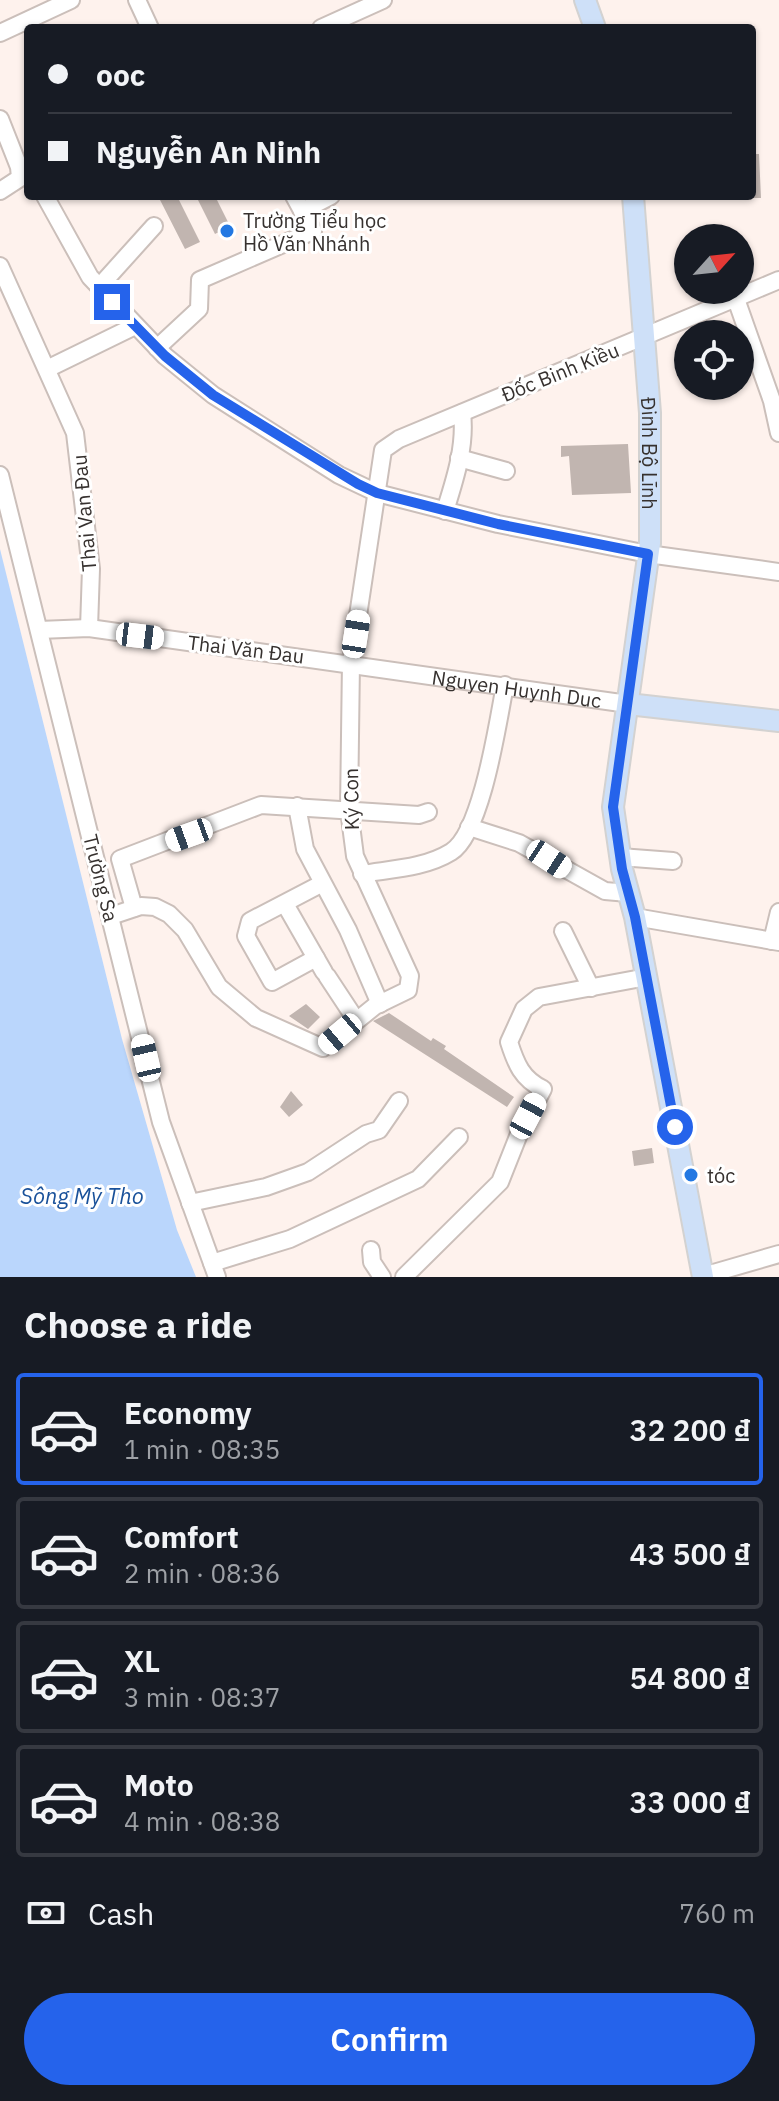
<!DOCTYPE html>
<meta charset="utf-8">
<style>
:root{--surface:#171b24;--page:#20242c;--text:#f1f3f6;--muted:#9ea1a6;--line:#363941;--accent:#2563eb}
body{margin:0;font-family:"IBM Plex Sans",sans-serif;background:var(--page);color:var(--text);height:100vh;display:flex;flex-direction:column;font-size:30px;white-space:nowrap}
*{box-sizing:border-box;margin:0}
p{font-size:26px;color:var(--muted)}
.icon{flex:none;width:44px;height:44px;fill:none;stroke:currentColor;stroke-width:2;stroke-linecap:round;stroke-linejoin:round}
.map{position:relative;height:1277px;overflow:hidden}
.drawer{display:flex;flex-direction:column;background:var(--surface);flex:1}
.drawer>*{flex:none}
.top-card{position:absolute;left:24px;top:24px;width:732px;height:176px;border-radius:8px;box-shadow:0 2px 6px #0004;display:grid;align-content:center;height:176px;padding:0 24px;background:var(--surface)}
.needle{width:52px;rotate:63deg}
.controls{position:absolute;left:674px;top:224px;display:grid;gap:16px}
.controls a{display:grid;place-items:center;width:80px;height:80px;border-radius:50%;background:var(--surface);box-shadow:0 2px 6px #0004;font-size:40px}
.end{position:absolute;width:36px;height:36px;margin:-18px;border:10px solid #2563eb;background:#fff;box-shadow:0 0 0 4px #fff}
.from{border-radius:50%}
.car{position:absolute;width:24px;height:48px;margin:-24px -12px;border-radius:10px;box-shadow:0 0 6px 2px #0007;background:linear-gradient(#fff 24%,#345 0 40%,#fff 0 76%,#345 0 86%,#fff 0)}
.top-card b{display:flex;align-items:center;gap:28px;height:76px;font-size:30px}
.top-card b+b{border-top:2px solid var(--line)}
.top-card i{width:20px;height:20px;background:var(--text)}
ul{padding:0;list-style:none}
li{display:flex;align-items:center;gap:24px;height:112px;margin:0 16px 12px;padding:0 8px;border:4px solid var(--line);border-radius:8px}
li div{flex:1}
li b{display:block;font-size:30px}
li em{font-style:normal;font-weight:600}
li.on{border-color:var(--accent)}
li>.icon{width:72px;height:72px;stroke-width:1.5}
h2{padding:0 24px;font-size:36px;line-height:96px}
.pay{display:flex;align-items:center;gap:20px;height:88px;padding:0 24px;font-size:30px}
.pay p{margin-inline-start:auto}
.button{display:flex;gap:16px;margin-top:auto;padding:16px 24px}
.button a{flex:1;height:92px;border-radius:48px;background:var(--accent);color:#fff;font-size:32px;font-weight:600;line-height:92px;text-align:center}
.map>svg:first-child{display:block}
</style>
<div class="map">
<svg width="779" height="1277" viewBox="0 0 779 1277">
<rect width="100%" height="100%" fill="#fef2ed"/>
<!-- water -->
<path fill="#bad6fc" d="M0,549L122,1039L177,1230L196,1277H0Z"/>
<!-- building -->
<path fill="#c1b5b0" d="M752,154H759L761,198H752Z
M158,196H177L200,242L185,249Z
M196,196H215L230,226L215,234Z
M628,444L631,493L572,495L569,456L561,457V446Z
M306,1004L320,1017L308,1029L289,1016Z
M389,1013L431,1041L433,1038L446,1046L444,1049L514,1097L507,1107L373,1021Z
M291,1091L303,1105L289,1117L280,1107Z
M652,1148L654,1163L634,1166L632,1151Z"/>
<g fill="none" stroke-linecap="round" stroke-linejoin="round">
<!-- minor casing -->
<g stroke="#cbbfba" stroke-width="20">
<g id="minor">
<path d="M137,0L150,28"/>
<path d="M321,28L383,0"/>
<path d="M0,33L71,0"/>
<path d="M0,119L19,167L20,178L0,191"/>
<path d="M45,196L90,277L165,356L213,395L339,475L377,493L498,524L648,554L779,572"/>
<path d="M302,211L331,196"/>
<path d="M0,266L75,433L91,569L89,628"/>
<path d="M99,287L154,226"/>
<path d="M736,299L772,401L779,433"/>
<path d="M157,348L199,309L200,280L313,231L294,196"/>
<path d="M49,368L135,326"/>
<path d="M459,458L506,471"/>
<path d="M0,475L161,1122L217,1277"/>
<path d="M445,511C455,479 466,446 462,413"/>
<path id="s1" d="M39,630L89,628L628,704"/>
<path d="M297,806L305,849L348,930L380,1004"/>
<path d="M469,827L519,843L605,891L628,893"/>
<path d="M620,857L673,861"/>
<path d="M362,874C392,869 425,868 451,852C482,833 498,721 505,685"/>
<path d="M285,904L324,972"/>
<path d="M134,908L120,859L261,805L419,815L428,812"/>
<path d="M111,916L141,906L155,907L169,914L185,930L219,987L256,1018L323,1048L375,1006L408,990L410,976L355,856L349,810L351,662L383,450L399,439L779,280"/>
<path d="M635,917L779,942"/>
<path d="M563,931L591,988"/>
<path d="M772,941L779,912"/>
<path d="M316,958L272,982L246,936L250,921L321,884"/>
<path d="M327,976L356,1020"/>
<path d="M190,1203L266,1187L308,1172L366,1134L379,1130L399,1101"/>
<path d="M371,1250L372,1262L382,1277"/>
<path d="M212,1263L290,1239L418,1179L459,1137"/>
<path d="M703,1276L779,1254"/>
<path d="M404,1277L500,1182L519,1134L543,1089C522,1079 516,1064 509,1042L524,1009L539,997L647,977"/>
</g>
</g>
<!-- major casing -->
<g stroke="#d3d2d1" stroke-width="24">
<g id="major">
<path d="M585,0L595,28"/>
<path id="s2" d="M633,196L650,413V543L613,807L622,869L635,917L703,1277"/>
<path d="M628,704L779,721"/>
</g>
</g>
<!-- minor -->
<use href="#minor" stroke="#fff" stroke-width="16"/>
<!-- major -->
<use href="#major" stroke="#cee0f8" stroke-width="20"/>
</g>
<g fill="none" stroke-linecap="round" stroke-linejoin="round">
<!-- route -->
<path stroke="#2563eb" stroke-width="10" d="M112,302L165,356L213,395L358,484L377,493L498,524L648,554L613,807L622,869L635,917L675,1127"/>
</g>
<!-- markers -->
<g fill="#2378e2" stroke="#fff" stroke-width="3">
<circle cx="227" cy="231" r="8"/>
<circle cx="691" cy="1175" r="8"/>
</g>
<g text-anchor="middle" dominant-baseline="central" stroke-width="6" stroke-linejoin="round" paint-order="stroke">
<!-- poi labels -->
<g font-size="20" fill="#36312f" stroke="#fff" text-anchor="start">
<text x="243" y="220">Trường Tiểu học<tspan x="243" dy="23">Hồ Văn Nhánh</tspan></text>
<text x="707" y="1175">tóc</text>
</g>
<!-- street labels -->
<g font-size="20" fill="#36312f" stroke="#fff">
<text transform="translate(560 372) rotate(-22)">Đốc Binh Kiều</text>
<text stroke="none"><textPath href="#s2" startOffset="258">Đinh Bộ Lĩnh</textPath></text>
<text transform="translate(84 513) rotate(-95)">Thai Van Đau</text>
<text transform="translate(246 649) rotate(7)">Thai Văn Đau</text>
<text stroke="none"><textPath href="#s1" startOffset="482">Nguyen Huynh Duc</textPath></text>
<text transform="translate(351 799) rotate(-91)">Ký Con</text>
<text transform="translate(101 878) rotate(76)">Trường Sa</text>
</g>
<!-- water labels -->
<g font-size="22" font-style="italic" fill="#19519a" stroke="#fff">
<text x="82" y="1195">Sông Mỹ Tho</text>
</g>
</g>
</svg>
<div class="controls">
<a><svg class="needle" viewBox="-14 -14 28 28"><path d="M0-13l5 13h-10z" fill="#e53935"/><path d="M0 13l5-13h-10z" fill="#9ea1a6"/></svg></a>
<a><svg class="icon" aria-label="locate" viewBox="0 0 24 24"><circle cx="12" cy="12" r="6"/><path d="M12 2v4M12 18v4M2 12h4M18 12h4"/></svg></a>
</div>
<i class="end from" style="left:675px;top:1127px"></i>
<i class="end" style="left:112px;top:302px"></i>
<i class="car" style="left:356px;top:634px;rotate:9deg"></i>
<i class="car" style="left:140px;top:636px;rotate:97deg"></i>
<i class="car" style="left:189px;top:835px;rotate:250deg"></i>
<i class="car" style="left:549px;top:859px;rotate:123deg"></i>
<i class="car" style="left:340px;top:1034px;rotate:230deg"></i>
<i class="car" style="left:146px;top:1058px;rotate:347deg"></i>
<i class="car" style="left:528px;top:1116px;rotate:28deg"></i>
<div class="top-card">
<b><i class="from"></i>ooc</b>
<b><i></i>Nguyễn An Ninh</b>
</div>
</div>
<section class="drawer">
<h2>Choose a ride</h2>
<ul>
<li class="on"><svg class="icon" aria-label="car" viewBox="0 0 24 24"><path d="M5 17H2v-5l4-1 3-4h7l3 4 3 1v5h-3M9 17h6M6 11h13"/><circle cx="7" cy="17" r="2"/><circle cx="17" cy="17" r="2"/></svg><div><b>Economy</b><p>1 min · 08:35</p></div><em>32 200 ₫</em></li>
<li><svg class="icon" aria-label="car" viewBox="0 0 24 24"><path d="M5 17H2v-5l4-1 3-4h7l3 4 3 1v5h-3M9 17h6M6 11h13"/><circle cx="7" cy="17" r="2"/><circle cx="17" cy="17" r="2"/></svg><div><b>Comfort</b><p>2 min · 08:36</p></div><em>43 500 ₫</em></li>
<li><svg class="icon" aria-label="car" viewBox="0 0 24 24"><path d="M5 17H2v-5l4-1 3-4h7l3 4 3 1v5h-3M9 17h6M6 11h13"/><circle cx="7" cy="17" r="2"/><circle cx="17" cy="17" r="2"/></svg><div><b>XL</b><p>3 min · 08:37</p></div><em>54 800 ₫</em></li>
<li><svg class="icon" aria-label="car" viewBox="0 0 24 24"><path d="M5 17H2v-5l4-1 3-4h7l3 4 3 1v5h-3M9 17h6M6 11h13"/><circle cx="7" cy="17" r="2"/><circle cx="17" cy="17" r="2"/></svg><div><b>Moto</b><p>4 min · 08:38</p></div><em>33 000 ₫</em></li>
</ul>
<div class="pay"><svg class="icon" aria-label="cash" viewBox="0 0 24 24"><path d="M3 7h18v10H3z"/><circle cx="12" cy="12" r="2"/></svg>Cash<p>760 m</p></div>
<div class="button"><a>Confirm</a></div>
</section>
